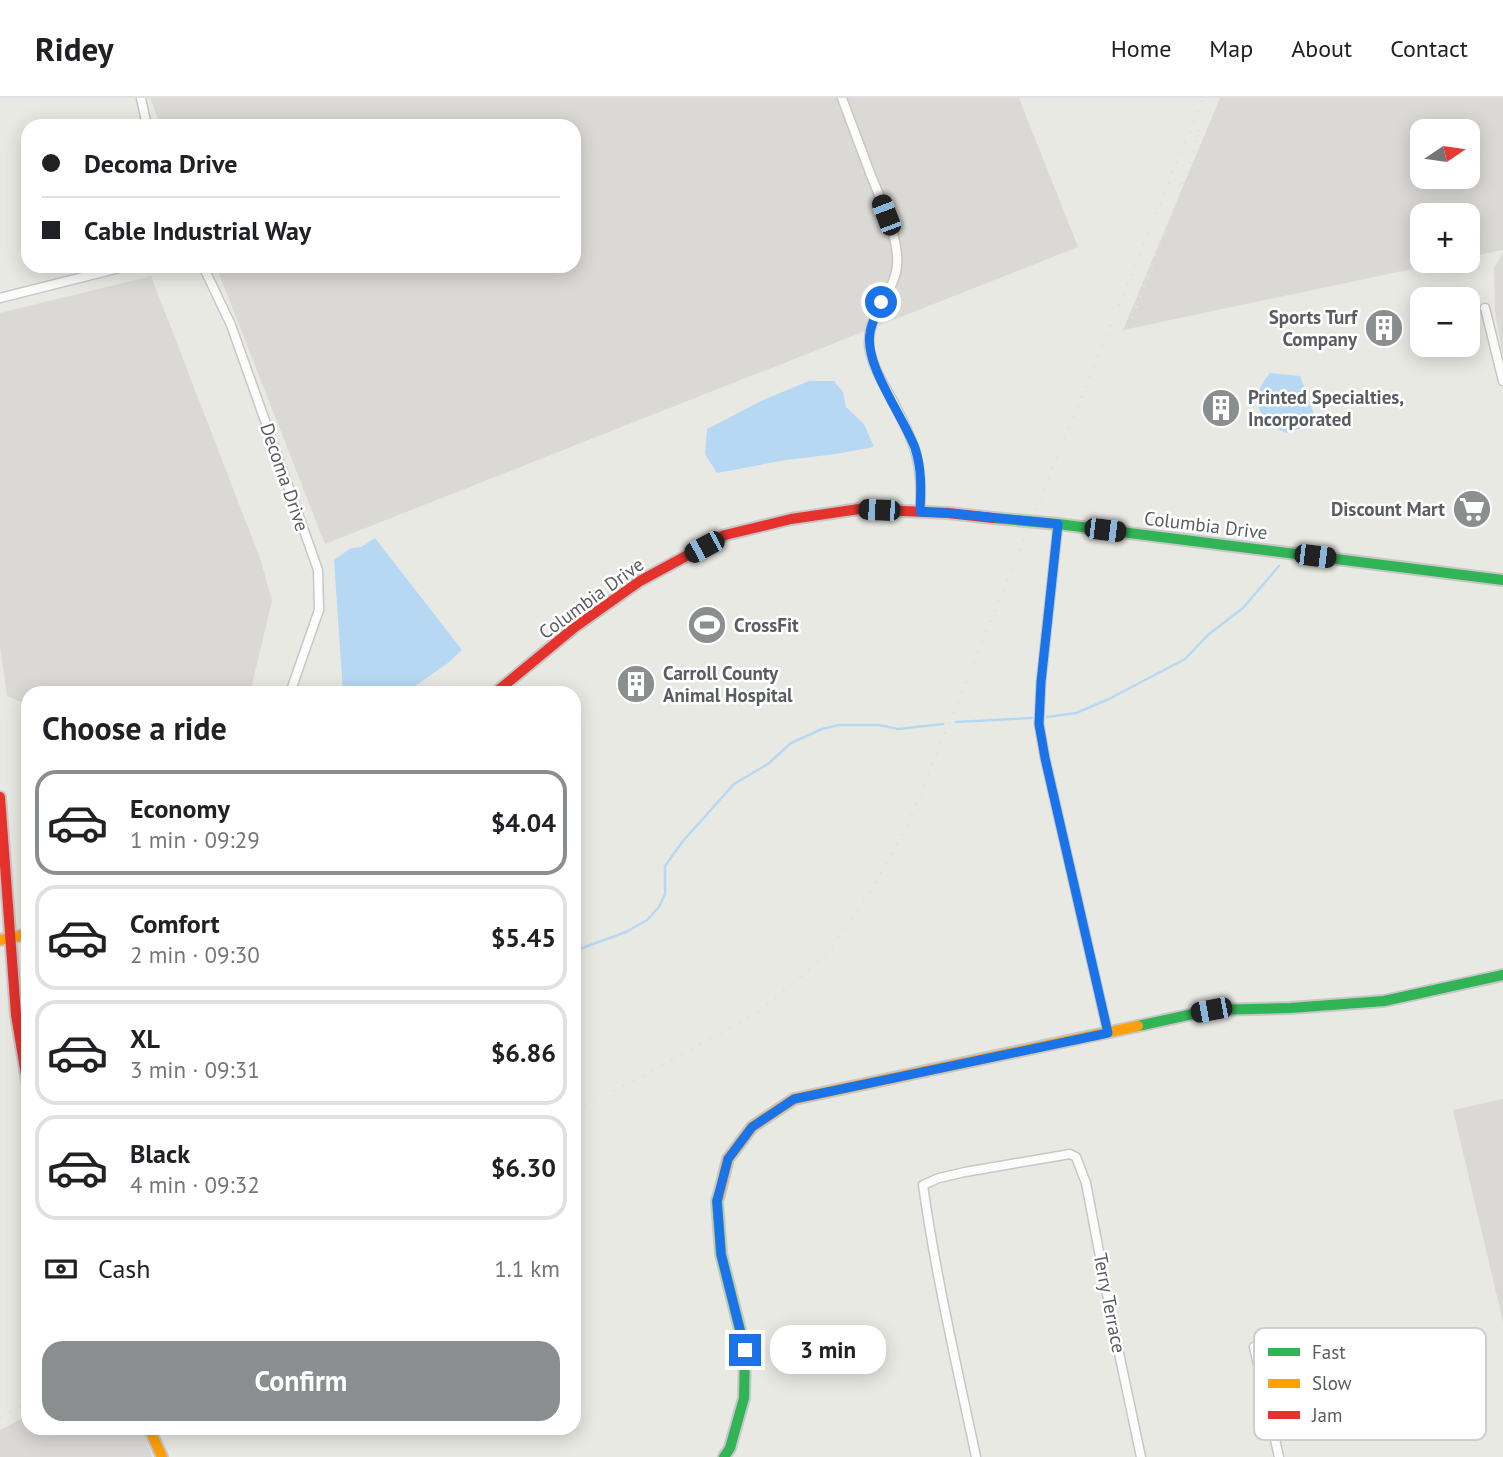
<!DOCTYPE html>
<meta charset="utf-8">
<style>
:root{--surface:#fff;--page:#f6f6f6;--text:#202124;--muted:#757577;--line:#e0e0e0;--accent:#8b8e8f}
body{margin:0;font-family:"PT Sans",sans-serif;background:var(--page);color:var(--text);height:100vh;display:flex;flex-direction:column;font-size:26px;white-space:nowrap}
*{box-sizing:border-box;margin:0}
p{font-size:23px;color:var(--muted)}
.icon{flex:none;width:38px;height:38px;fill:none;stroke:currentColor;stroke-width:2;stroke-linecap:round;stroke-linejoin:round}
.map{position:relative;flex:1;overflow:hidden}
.panel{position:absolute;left:21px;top:588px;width:560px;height:749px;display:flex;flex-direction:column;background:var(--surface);border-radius:21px;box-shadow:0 4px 18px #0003}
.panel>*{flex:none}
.top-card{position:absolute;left:21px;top:21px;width:560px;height:154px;border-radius:21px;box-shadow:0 4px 18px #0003;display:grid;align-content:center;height:154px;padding:0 21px;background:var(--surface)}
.needle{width:46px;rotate:77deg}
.tools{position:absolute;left:1410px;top:21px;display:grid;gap:14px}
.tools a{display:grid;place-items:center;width:70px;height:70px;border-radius:14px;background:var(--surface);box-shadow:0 4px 18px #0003;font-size:35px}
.end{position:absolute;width:32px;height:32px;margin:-16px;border:9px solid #1a73e8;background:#fff;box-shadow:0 0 0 4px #fff}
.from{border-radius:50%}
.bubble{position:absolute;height:49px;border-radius:21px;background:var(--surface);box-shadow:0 4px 18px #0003;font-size:23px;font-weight:800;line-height:49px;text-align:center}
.car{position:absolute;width:21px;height:42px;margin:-21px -10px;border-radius:9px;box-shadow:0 0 5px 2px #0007;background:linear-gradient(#222 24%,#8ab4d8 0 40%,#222 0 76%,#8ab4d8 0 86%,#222 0)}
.top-card b{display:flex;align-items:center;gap:24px;height:66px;font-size:26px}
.top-card b+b{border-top:2px solid var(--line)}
.top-card i{width:18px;height:18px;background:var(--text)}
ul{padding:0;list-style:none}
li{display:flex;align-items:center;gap:21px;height:105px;margin:0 14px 10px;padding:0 7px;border:4px solid var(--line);border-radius:21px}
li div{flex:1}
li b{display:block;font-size:26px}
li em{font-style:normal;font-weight:800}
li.active{border-color:var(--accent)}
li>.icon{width:63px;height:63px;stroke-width:1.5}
h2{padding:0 21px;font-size:32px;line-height:84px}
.pay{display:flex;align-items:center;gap:18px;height:77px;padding:0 21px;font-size:26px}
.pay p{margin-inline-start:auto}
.primary-button{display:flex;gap:14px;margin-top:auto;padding:14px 21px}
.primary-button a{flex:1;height:80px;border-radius:21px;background:var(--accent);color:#fff;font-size:28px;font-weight:800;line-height:80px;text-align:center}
header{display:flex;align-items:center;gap:42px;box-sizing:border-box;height:98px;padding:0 35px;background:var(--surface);border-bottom:2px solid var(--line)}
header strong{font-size:33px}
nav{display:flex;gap:38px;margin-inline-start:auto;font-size:24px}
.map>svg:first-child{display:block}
</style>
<header>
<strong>Ridey</strong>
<nav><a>Home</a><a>Map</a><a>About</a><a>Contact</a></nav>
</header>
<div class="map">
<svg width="1503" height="1359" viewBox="0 0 1503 1359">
<rect width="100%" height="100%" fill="#e9e9e4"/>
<!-- industrial -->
<path fill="#dad9d5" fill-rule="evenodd" d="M150,0H1019L1078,149L325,446L216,168H574V28H161Z
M1220,0H1503V152L1468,159V117H1423V163H1450L1123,232ZM1423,33H1468V79H1423Z
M1503,154V259L1495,212L1494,170Z
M151,178L261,463L272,503L250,595H28V607L7,598L0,548V215Z
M1503,1001V1224L1453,1012Z
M28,1317V1330H143L152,1359H0V1332Z"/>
<!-- water -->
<path fill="#b7d8f3" d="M1270,275L1300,278L1317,325L1286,335C1257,322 1248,300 1270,275Z
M809,283H834L843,294L846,309L864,326L874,349L836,356L786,362L717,375L705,356L707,331L763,302Z
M375,440L462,552L448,565L405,595H343L334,462L351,450L361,449Z"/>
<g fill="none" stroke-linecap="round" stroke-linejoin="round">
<!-- stream -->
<path stroke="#b7d8f3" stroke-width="2.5" d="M1047,619L1076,615L1109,601L1185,561L1209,536L1243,510L1279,468
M956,624L1032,620
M574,853L626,834L647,822L659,809L665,796V768L683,743L734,686L768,666L791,645L822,631L839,627H879L898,631L943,626"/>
<!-- street casing -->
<g stroke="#c6c7c6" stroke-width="11">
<path id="street" d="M141,0L147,28
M842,0C851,25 861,50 870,75C880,100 900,142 897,168C894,197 863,221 870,253C874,272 886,290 895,307C916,347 923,368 920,414
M203,168L231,227L318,472L319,512L290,595
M0,200L127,168
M1485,210L1503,283
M1058,426L1041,584L1039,626L1045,660L1108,935
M1254,1249L1279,1359
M976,1359C957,1269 936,1179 923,1087L939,1080L965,1074L1070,1056L1076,1059L1086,1085L1112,1222L1141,1359"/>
</g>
<!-- fast casing -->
<g stroke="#c7c7c7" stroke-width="14">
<path id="fast" d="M993,420L1058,426L1503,482
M1138,928L1211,912L1290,910L1384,903L1503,877
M719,1097L717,1103L721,1156L745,1252L744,1300L730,1350L724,1359"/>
</g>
<!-- slow casing -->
<g stroke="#c7c7c7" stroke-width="14">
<path id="slow" d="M0,842L28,836
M719,1097L728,1061L752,1029L794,1001L1138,928
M149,1330L162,1359"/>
</g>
<!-- jam casing -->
<g stroke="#c7c7c7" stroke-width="14">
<path id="jam" d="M495,595L575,529L640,483L725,437L791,421L859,411L948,415L993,420
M0,699L16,917L28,989"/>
</g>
<!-- street -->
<use href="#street" stroke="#fcfcfb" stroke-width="8"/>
<!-- fast -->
<use href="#fast" stroke="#30b455" stroke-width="10"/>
<!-- slow -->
<use href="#slow" stroke="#ff9f0a" stroke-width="10"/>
<!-- jam -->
<use href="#jam" stroke="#e5322d" stroke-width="10"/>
<!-- rail -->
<path stroke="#e1e2e1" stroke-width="2.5" stroke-dasharray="2 9" stroke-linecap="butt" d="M1132,220L1192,60L1200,27
M574,1014L703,945L761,912L827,856L872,791L909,724L1203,0
M0,1320L28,1304"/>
</g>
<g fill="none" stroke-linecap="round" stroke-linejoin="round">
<!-- route -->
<path stroke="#1a73e8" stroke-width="9" d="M745,1252L721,1156L717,1103L728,1061L752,1029L794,1001L1108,935L1045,660L1039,626L1041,584L1058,426L948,415L920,414C921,392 922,371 915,350C903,318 864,267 870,235C871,225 878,214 881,204"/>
</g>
<!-- icons -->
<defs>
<g id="building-disc" transform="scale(2.0125)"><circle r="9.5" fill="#8b8e8f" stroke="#fff"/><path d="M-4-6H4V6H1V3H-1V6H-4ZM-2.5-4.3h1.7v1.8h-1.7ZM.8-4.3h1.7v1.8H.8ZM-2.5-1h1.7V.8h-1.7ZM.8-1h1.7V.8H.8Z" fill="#fff"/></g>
<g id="supermarket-disc" transform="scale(2.0125)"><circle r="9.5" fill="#8b8e8f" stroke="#fff"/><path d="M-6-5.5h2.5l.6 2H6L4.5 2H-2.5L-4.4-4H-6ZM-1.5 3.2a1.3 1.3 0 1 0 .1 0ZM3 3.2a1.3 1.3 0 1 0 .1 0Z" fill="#fff"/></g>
<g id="stadium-disc" transform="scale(2.0125)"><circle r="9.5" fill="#8b8e8f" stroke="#fff"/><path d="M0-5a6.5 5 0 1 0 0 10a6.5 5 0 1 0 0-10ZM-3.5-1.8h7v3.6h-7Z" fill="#fff"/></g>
</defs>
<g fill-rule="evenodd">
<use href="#building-disc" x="1384" y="230"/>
<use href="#building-disc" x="1221" y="310"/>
<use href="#supermarket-disc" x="1472" y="411"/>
<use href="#stadium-disc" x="707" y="527"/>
<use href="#building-disc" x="636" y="586"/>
</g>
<g text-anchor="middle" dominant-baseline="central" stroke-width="5" stroke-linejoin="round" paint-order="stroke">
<!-- poi labels -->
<g font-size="19" font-weight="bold" fill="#595d61" stroke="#fff" text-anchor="start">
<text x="1357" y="219" text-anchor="end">Sports Turf<tspan x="1357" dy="22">Company</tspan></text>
<text x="1248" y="299">Printed Specialties,<tspan x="1248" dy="22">Incorporated</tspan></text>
<text x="1445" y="411" text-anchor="end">Discount Mart</text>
<text x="734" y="527">CrossFit</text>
<text x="663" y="575">Carroll County<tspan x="663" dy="22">Animal Hospital</tspan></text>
</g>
<!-- street labels -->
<g font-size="19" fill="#595d61" stroke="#fff">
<text transform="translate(285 379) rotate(71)">Decoma Drive</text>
<text transform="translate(1206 427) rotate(7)">Columbia Drive</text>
<text transform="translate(591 500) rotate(-36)">Columbia Drive</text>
<text transform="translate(1110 1205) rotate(79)">Terry Terrace</text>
</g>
</g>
<!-- legend -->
<rect x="1254" y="1230" width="232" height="112" rx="10" fill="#fff" stroke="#cdced0" stroke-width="2"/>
<rect x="1268" y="1250" width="32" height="8" fill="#30b455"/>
<rect x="1268" y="1281" width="32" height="9" fill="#ff9f0a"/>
<rect x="1268" y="1313" width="32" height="8" fill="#e5322d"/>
<g font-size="19" fill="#595d61">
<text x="1312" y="1261">Fast</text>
<text x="1312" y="1292">Slow</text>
<text x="1312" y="1324">Jam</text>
</g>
</svg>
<div class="tools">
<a><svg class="needle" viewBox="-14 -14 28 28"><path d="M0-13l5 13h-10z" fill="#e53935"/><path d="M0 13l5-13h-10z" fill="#757577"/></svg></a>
<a>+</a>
<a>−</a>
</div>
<i class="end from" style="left:881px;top:204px"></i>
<i class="end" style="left:745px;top:1252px"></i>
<div class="bubble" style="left:770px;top:1227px;width:116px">3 min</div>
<i class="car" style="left:886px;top:117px;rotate:339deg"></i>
<i class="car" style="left:879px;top:412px;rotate:272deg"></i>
<i class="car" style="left:1105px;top:432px;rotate:97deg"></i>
<i class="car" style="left:704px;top:449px;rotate:242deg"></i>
<i class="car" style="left:1315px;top:458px;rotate:97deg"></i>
<i class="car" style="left:1211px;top:912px;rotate:259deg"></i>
<div class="top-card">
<b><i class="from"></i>Decoma Drive</b>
<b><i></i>Cable Industrial Way</b>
</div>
<section class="panel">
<h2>Choose a ride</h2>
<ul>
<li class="active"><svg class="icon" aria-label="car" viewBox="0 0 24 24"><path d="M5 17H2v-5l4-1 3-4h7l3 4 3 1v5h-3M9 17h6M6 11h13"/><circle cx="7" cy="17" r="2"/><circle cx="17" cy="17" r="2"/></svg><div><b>Economy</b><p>1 min · 09:29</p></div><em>$4.04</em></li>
<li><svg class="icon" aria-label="car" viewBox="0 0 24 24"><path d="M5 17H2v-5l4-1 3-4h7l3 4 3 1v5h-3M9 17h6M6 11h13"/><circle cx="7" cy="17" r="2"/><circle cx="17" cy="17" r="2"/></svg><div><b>Comfort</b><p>2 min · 09:30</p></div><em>$5.45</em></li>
<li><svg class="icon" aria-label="car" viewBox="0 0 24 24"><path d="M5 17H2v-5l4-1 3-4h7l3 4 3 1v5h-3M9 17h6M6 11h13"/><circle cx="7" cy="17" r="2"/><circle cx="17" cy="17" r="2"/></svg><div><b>XL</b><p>3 min · 09:31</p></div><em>$6.86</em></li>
<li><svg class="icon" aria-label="car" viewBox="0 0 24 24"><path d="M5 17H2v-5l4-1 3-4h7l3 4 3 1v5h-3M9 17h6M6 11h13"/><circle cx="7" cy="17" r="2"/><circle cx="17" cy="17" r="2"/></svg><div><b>Black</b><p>4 min · 09:32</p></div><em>$6.30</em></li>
</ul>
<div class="pay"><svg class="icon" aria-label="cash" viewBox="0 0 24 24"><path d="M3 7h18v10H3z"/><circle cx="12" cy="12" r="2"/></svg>Cash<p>1.1 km</p></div>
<div class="primary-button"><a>Confirm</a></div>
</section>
</div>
